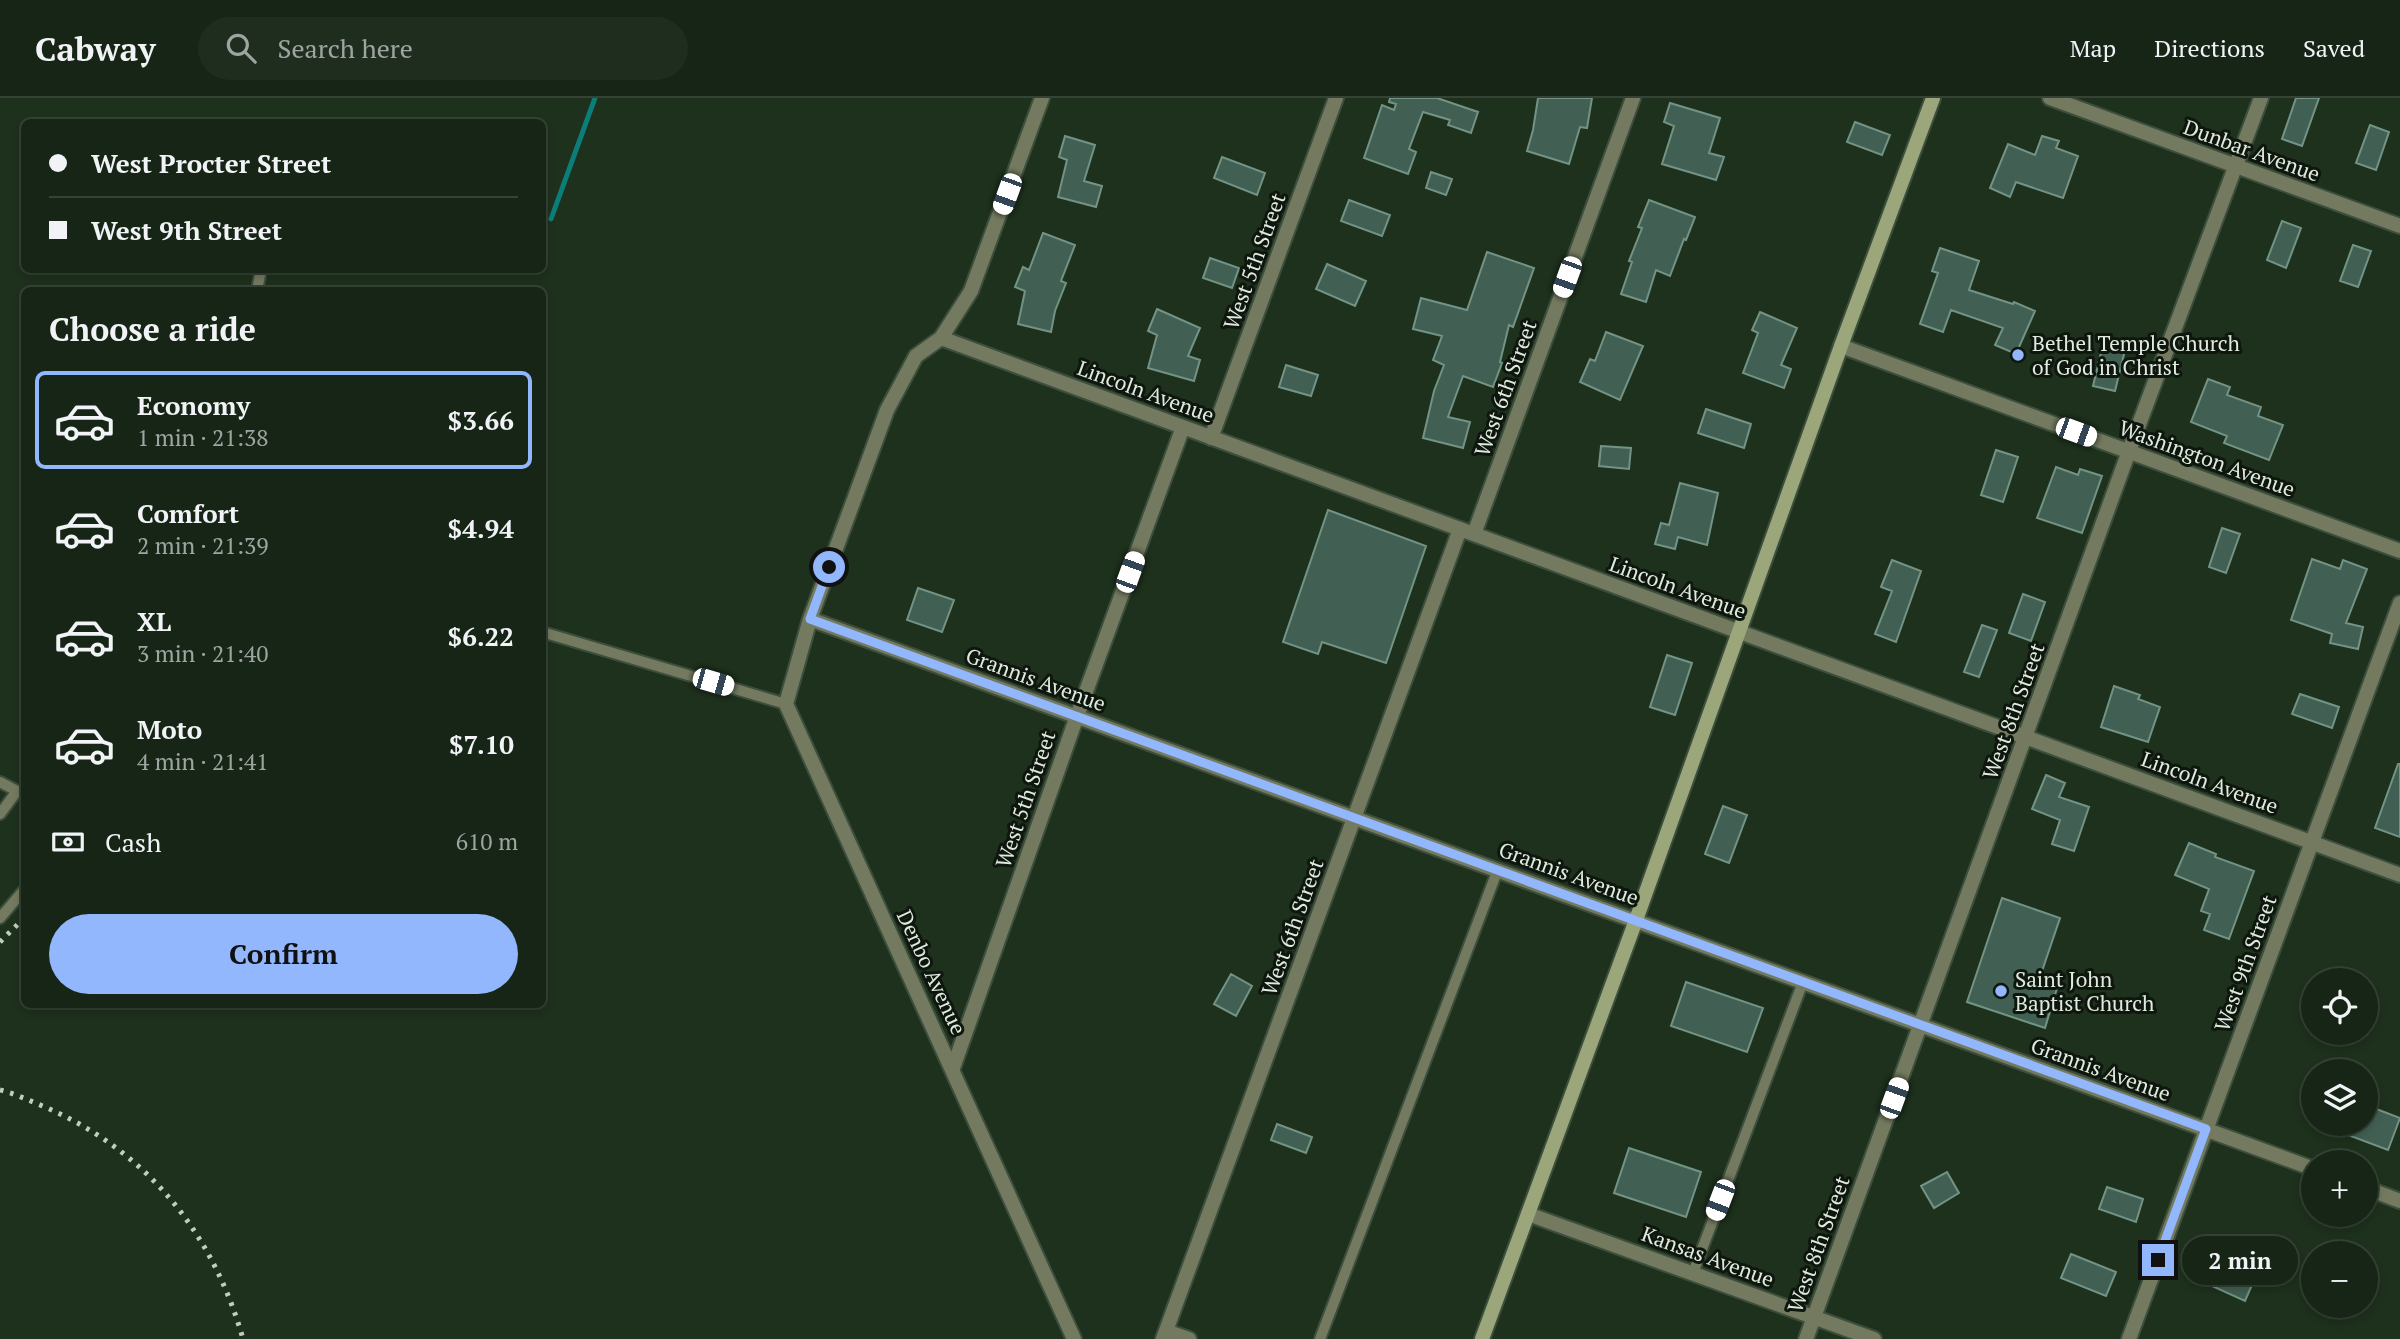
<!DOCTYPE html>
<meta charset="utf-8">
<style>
:root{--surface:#162516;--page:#1f2d1f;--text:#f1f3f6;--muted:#9ea5a1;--line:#354235;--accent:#92b7fd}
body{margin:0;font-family:"PT Serif",serif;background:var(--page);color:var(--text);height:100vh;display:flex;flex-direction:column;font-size:26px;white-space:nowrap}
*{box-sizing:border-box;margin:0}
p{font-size:23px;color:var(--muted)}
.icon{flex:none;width:38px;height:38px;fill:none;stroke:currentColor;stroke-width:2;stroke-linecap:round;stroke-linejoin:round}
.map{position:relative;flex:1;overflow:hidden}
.panel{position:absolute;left:21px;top:189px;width:525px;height:721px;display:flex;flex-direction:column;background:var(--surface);border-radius:10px;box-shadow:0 4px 10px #0003,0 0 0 2px var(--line)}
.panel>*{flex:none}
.banner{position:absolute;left:21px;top:21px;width:525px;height:154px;border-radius:10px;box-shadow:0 4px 10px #0003,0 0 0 2px var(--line);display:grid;align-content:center;height:154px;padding:0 28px;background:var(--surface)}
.fabs{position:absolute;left:2301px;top:870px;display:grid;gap:14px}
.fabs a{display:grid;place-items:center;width:77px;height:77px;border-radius:50%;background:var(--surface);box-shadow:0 4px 10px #0003,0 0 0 2px var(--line);font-size:35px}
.end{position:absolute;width:32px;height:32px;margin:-16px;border:9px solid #92b7fd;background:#111;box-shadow:0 0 0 4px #111}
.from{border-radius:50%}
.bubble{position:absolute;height:49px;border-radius:24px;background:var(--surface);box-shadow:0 4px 10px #0003,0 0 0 2px var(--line);font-size:23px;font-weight:700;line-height:49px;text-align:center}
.car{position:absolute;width:21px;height:42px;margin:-21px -10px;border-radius:9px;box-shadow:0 0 5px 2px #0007;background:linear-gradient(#fff 24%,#345 0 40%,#fff 0 76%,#345 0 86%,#fff 0)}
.banner b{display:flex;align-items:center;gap:24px;height:66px;font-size:26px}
.banner b+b{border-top:2px solid var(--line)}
.banner i{width:18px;height:18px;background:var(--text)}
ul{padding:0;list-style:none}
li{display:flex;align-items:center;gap:21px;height:98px;margin:0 14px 10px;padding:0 14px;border:4px solid transparent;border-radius:10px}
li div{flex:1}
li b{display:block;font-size:26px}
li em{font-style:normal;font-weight:700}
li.current{border-color:var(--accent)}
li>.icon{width:63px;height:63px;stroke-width:1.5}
h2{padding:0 28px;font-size:32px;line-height:84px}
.pay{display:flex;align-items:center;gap:18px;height:77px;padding:0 28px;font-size:26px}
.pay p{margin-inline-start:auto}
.action{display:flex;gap:14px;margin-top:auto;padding:14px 28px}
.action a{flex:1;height:80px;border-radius:42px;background:var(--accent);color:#111;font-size:28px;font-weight:700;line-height:80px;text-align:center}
header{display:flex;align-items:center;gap:42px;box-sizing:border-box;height:98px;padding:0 35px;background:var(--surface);border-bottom:2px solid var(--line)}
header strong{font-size:33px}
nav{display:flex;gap:38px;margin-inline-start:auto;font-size:24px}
.search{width:490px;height:63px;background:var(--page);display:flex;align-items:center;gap:18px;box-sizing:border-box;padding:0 24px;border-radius:38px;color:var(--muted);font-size:26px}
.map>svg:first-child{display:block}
</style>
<header>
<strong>Cabway</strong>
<div class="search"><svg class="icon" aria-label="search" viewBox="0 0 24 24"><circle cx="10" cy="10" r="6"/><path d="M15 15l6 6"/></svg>Search here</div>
<nav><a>Map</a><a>Directions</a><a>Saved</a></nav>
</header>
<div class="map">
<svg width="2400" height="1241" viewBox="0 0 2400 1241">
<rect width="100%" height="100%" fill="#1e311d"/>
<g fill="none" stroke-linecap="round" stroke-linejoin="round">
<!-- stream -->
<path stroke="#0c7e7a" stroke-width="5" d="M551,121L595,0"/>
</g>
<!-- building -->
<path fill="#416053" stroke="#729385" stroke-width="2" d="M1390,0H1437L1478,14L1471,35L1448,27L1450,22L1423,14L1409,51L1416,54L1408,76L1364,60L1382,7L1394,12L1396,6L1389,4Z
M1538,0H1592L1587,30L1580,29L1569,66L1527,53L1533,32Z
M2296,0H2319L2302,48L2282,41Z
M1670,5L1720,20L1709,55L1724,59L1716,82L1662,66L1674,28L1664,24Z
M1855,24L1890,37L1882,57L1847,44Z
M2370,27L2389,34L2376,72L2356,65Z
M1065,38L1095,47L1084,83L1102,88L1096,109L1058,99L1067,62L1059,59Z
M2042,38L2059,43L2056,50L2078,58L2063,100L2016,84L2010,99L1990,90L2008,46L2035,57Z
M1222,59L1265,75L1257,97L1214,80Z
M1431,74L1452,81L1446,97L1426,90Z
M1349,102L1390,117L1382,138L1341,123Z
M1649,102L1695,119L1686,142L1684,141L1670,178L1656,172L1646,204L1621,196L1632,164L1629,163L1642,130L1638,129Z
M2282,123L2301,130L2286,170L2267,162Z
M1043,135L1075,147L1061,183L1066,185L1055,213L1051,234L1018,226L1025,193L1015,189L1023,169L1029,172Z
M2353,147L2371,153L2358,189L2340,183Z
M1940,150L1979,163L1969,192L2013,206L2014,204L2035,213L2016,256L1995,247L2003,230L1951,212L1943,234L1920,226L1938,175L1932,173Z
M1487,154L1534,170L1513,229L1509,227L1500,264L1502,265L1493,289L1463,278L1448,319L1470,324L1463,350L1423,340L1434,293L1444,267L1433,262L1442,238L1413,231L1421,200L1467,212Z
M1210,160L1239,170L1232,190L1203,180Z
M1327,166L1366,183L1355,208L1316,191Z
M1157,211L1200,230L1188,258L1200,262L1194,283L1148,270L1157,237L1148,233Z
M1760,214L1797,230L1781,267L1791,271L1784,290L1743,275L1758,235L1752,232Z
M1606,234L1643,248L1620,302L1580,284L1590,261L1595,263Z
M2104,242L2126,248L2115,293L2093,288Z
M1286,267L1318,277L1311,298L1279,289Z
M2208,281L2230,289L2227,297L2261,309L2258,318L2283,327L2269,362L2224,345L2227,338L2191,324Z
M1706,311L1751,326L1744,350L1698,335Z
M1601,348L1631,350L1629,371L1599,368Z
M1996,352L2018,359L2003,404L1981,397Z
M2056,369L2078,377L2080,371L2102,378L2082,435L2037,420Z
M1680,385L1718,395L1707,447L1678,439L1675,451L1655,446L1661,425L1669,427Z
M1328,412L1426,448L1386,565L1322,544L1318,556L1283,544Z
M2222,430L2240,436L2226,475L2209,469Z
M2312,461L2340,471L2343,462L2367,471L2346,525L2363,529L2358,551L2330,545L2332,536L2291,522Z
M1892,462L1921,473L1896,544L1875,536L1892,493L1881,489Z
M918,490L954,502L942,534L907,522Z
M2023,496L2045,504L2031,543L2009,535Z
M1982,527L1997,532L1979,579L1964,574Z
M1667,557L1692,565L1675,617L1650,609Z
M2114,588L2140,597L2138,601L2160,609L2148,644L2101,629Z
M2300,596L2339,609L2332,630L2292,616Z
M2398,666H2400V739L2375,730Z
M2046,677L2065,685L2059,699L2089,709L2074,753L2052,746L2060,722L2032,711Z
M1723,708L1747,717L1729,765L1705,756Z
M2189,745L2216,756L2215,759L2254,773L2229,841L2204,832L2210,816L2201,813L2209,791L2175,777Z
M2002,800L2060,820L2039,882L2058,887L2045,930L1967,904Z
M1231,876L1252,888L1236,918L1214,906Z
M1686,884L1763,910L1747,954L1671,928Z
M2366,1007L2400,1020L2388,1052L2348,1037L2353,1026H2366Z
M1277,1026L1312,1039L1306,1055L1271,1042Z
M1629,1050L1701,1074L1686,1119L1614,1095Z
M1947,1074L1959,1095L1934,1110L1921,1088Z
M2107,1089L2143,1101L2136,1124L2099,1111Z
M2071,1156L2116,1174L2106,1198L2061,1180Z
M2211,1161L2255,1180L2245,1203L2201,1183Z"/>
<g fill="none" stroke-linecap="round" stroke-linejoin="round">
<!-- service casing -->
<g stroke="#3d4f3c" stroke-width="14">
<path id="service" d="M257,192L261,172
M542,534L786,606
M0,684L17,693L0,716
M0,820L24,792
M1693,1175L1803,884
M1320,1241L1498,771"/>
</g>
<!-- minor casing -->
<g stroke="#3d4f3c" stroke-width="18">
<path id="minor" d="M1042,0L971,193L941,240L916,258L887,312L810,521L786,606L1074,1241
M2050,0L2400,128
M941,240L2400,777
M1841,248L2400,453
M1211,340L1336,0
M1474,436L1633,0
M810,521L2314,1071
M953,970L1077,618L1183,329
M2366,1090L2400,1103
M1166,1233L1189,1241
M1163,1241L1460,431
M1806,1241L2129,353L2261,0
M2129,1241L2400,505"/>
</g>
<!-- tertiary casing -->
<g stroke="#3d4f3c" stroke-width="18">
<path id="tertiary" d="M1528,1116L1874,1241"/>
</g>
<!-- secondary casing -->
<g stroke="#3d4f3c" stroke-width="18">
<path id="secondary" d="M1482,1241L1636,822L1841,248L1933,0"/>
</g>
<!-- service -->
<use href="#service" stroke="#737a5f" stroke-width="10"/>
<!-- minor -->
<use href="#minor" stroke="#737a5f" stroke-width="14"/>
<!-- tertiary -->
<use href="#tertiary" stroke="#737a5f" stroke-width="14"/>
<!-- secondary -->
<use href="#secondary" stroke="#9ba67b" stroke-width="14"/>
<!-- rail -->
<path stroke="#c1cec0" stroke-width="5" stroke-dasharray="3.5 7" stroke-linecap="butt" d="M0,844L24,820
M0,992C16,996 30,1003 45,1009C147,1053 213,1135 243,1241"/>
</g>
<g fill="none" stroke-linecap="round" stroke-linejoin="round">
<!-- route -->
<path stroke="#92b7fd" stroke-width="9" d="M829,469L810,521L2206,1031L2158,1162"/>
</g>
<!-- markers -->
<g fill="#92b7fd" stroke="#0e160e" stroke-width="2.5">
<circle cx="2018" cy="257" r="7"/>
<circle cx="2001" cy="893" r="7"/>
</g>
<g text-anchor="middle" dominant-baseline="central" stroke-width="6" stroke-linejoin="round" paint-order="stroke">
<!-- street labels -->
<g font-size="21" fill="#dfebde" stroke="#0e160e">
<text transform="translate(2252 52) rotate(20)">Dunbar Avenue</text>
<text transform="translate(1254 163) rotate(-70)">West 5th Street</text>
<text transform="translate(1505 290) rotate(-70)">West 6th Street</text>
<text transform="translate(1146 293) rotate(20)">Lincoln Avenue</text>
<text transform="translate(2207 360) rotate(20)">Washington Avenue</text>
<text transform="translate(1678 489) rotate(20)">Lincoln Avenue</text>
<text transform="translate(1036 581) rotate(20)">Grannis Avenue</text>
<text transform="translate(2013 613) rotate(-70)">West 8th Street</text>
<text transform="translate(2210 684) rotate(20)">Lincoln Avenue</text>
<text transform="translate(1025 701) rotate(-71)">West 5th Street</text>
<text transform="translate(1569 775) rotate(20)">Grannis Avenue</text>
<text transform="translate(1292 829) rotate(-70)">West 6th Street</text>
<text transform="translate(2245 865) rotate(-70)">West 9th Street</text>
<text transform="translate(932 874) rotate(65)">Denbo Avenue</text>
<text transform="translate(2101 971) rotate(20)">Grannis Avenue</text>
<text transform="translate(1818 1146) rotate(-70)">West 8th Street</text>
<text transform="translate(1708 1158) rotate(20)">Kansas Avenue</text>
</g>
<!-- poi labels -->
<g font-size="21" fill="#dfebde" stroke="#0e160e" text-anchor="start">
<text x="2032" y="245">Bethel Temple Church<tspan x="2032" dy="24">of God in Christ</tspan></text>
<text x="2015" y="881">Saint John<tspan x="2015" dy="24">Baptist Church</tspan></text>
</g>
</g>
</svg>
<div class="fabs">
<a><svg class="icon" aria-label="locate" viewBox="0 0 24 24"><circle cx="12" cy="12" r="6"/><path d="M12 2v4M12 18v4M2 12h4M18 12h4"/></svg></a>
<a><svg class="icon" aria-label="layers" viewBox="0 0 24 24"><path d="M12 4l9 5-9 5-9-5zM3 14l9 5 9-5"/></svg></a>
<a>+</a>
<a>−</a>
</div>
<i class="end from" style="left:829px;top:469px"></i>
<i class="end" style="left:2158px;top:1162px"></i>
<div class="bubble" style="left:2182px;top:1138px;width:116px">2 min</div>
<i class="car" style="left:1007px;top:96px;rotate:200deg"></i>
<i class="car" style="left:1567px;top:179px;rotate:200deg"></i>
<i class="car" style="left:2076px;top:334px;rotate:110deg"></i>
<i class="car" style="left:1130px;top:474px;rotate:20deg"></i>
<i class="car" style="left:713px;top:584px;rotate:106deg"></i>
<i class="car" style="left:1894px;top:1000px;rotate:20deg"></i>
<i class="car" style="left:1720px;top:1102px;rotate:201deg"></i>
<div class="banner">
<b><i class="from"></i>West Procter Street</b>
<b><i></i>West 9th Street</b>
</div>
<section class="panel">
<h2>Choose a ride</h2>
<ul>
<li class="current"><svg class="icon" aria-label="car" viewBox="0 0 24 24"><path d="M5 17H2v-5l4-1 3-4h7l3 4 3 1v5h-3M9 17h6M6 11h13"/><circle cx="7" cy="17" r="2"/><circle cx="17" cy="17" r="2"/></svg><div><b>Economy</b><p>1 min · 21:38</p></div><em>$3.66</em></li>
<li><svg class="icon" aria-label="car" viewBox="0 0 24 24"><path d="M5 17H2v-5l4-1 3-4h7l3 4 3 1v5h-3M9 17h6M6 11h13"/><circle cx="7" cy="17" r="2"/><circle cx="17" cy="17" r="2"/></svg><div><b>Comfort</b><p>2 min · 21:39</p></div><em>$4.94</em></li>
<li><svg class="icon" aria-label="car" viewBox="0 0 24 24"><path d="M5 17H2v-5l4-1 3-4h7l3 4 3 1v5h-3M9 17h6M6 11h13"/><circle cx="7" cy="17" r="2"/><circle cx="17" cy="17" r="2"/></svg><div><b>XL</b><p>3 min · 21:40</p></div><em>$6.22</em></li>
<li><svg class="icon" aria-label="car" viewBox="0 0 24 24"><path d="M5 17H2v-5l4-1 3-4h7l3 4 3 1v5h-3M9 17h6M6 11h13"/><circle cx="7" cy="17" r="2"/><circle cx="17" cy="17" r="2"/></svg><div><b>Moto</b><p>4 min · 21:41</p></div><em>$7.10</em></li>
</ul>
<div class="pay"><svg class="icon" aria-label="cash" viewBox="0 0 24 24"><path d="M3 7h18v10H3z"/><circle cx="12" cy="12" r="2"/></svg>Cash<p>610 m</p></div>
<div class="action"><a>Confirm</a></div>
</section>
</div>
